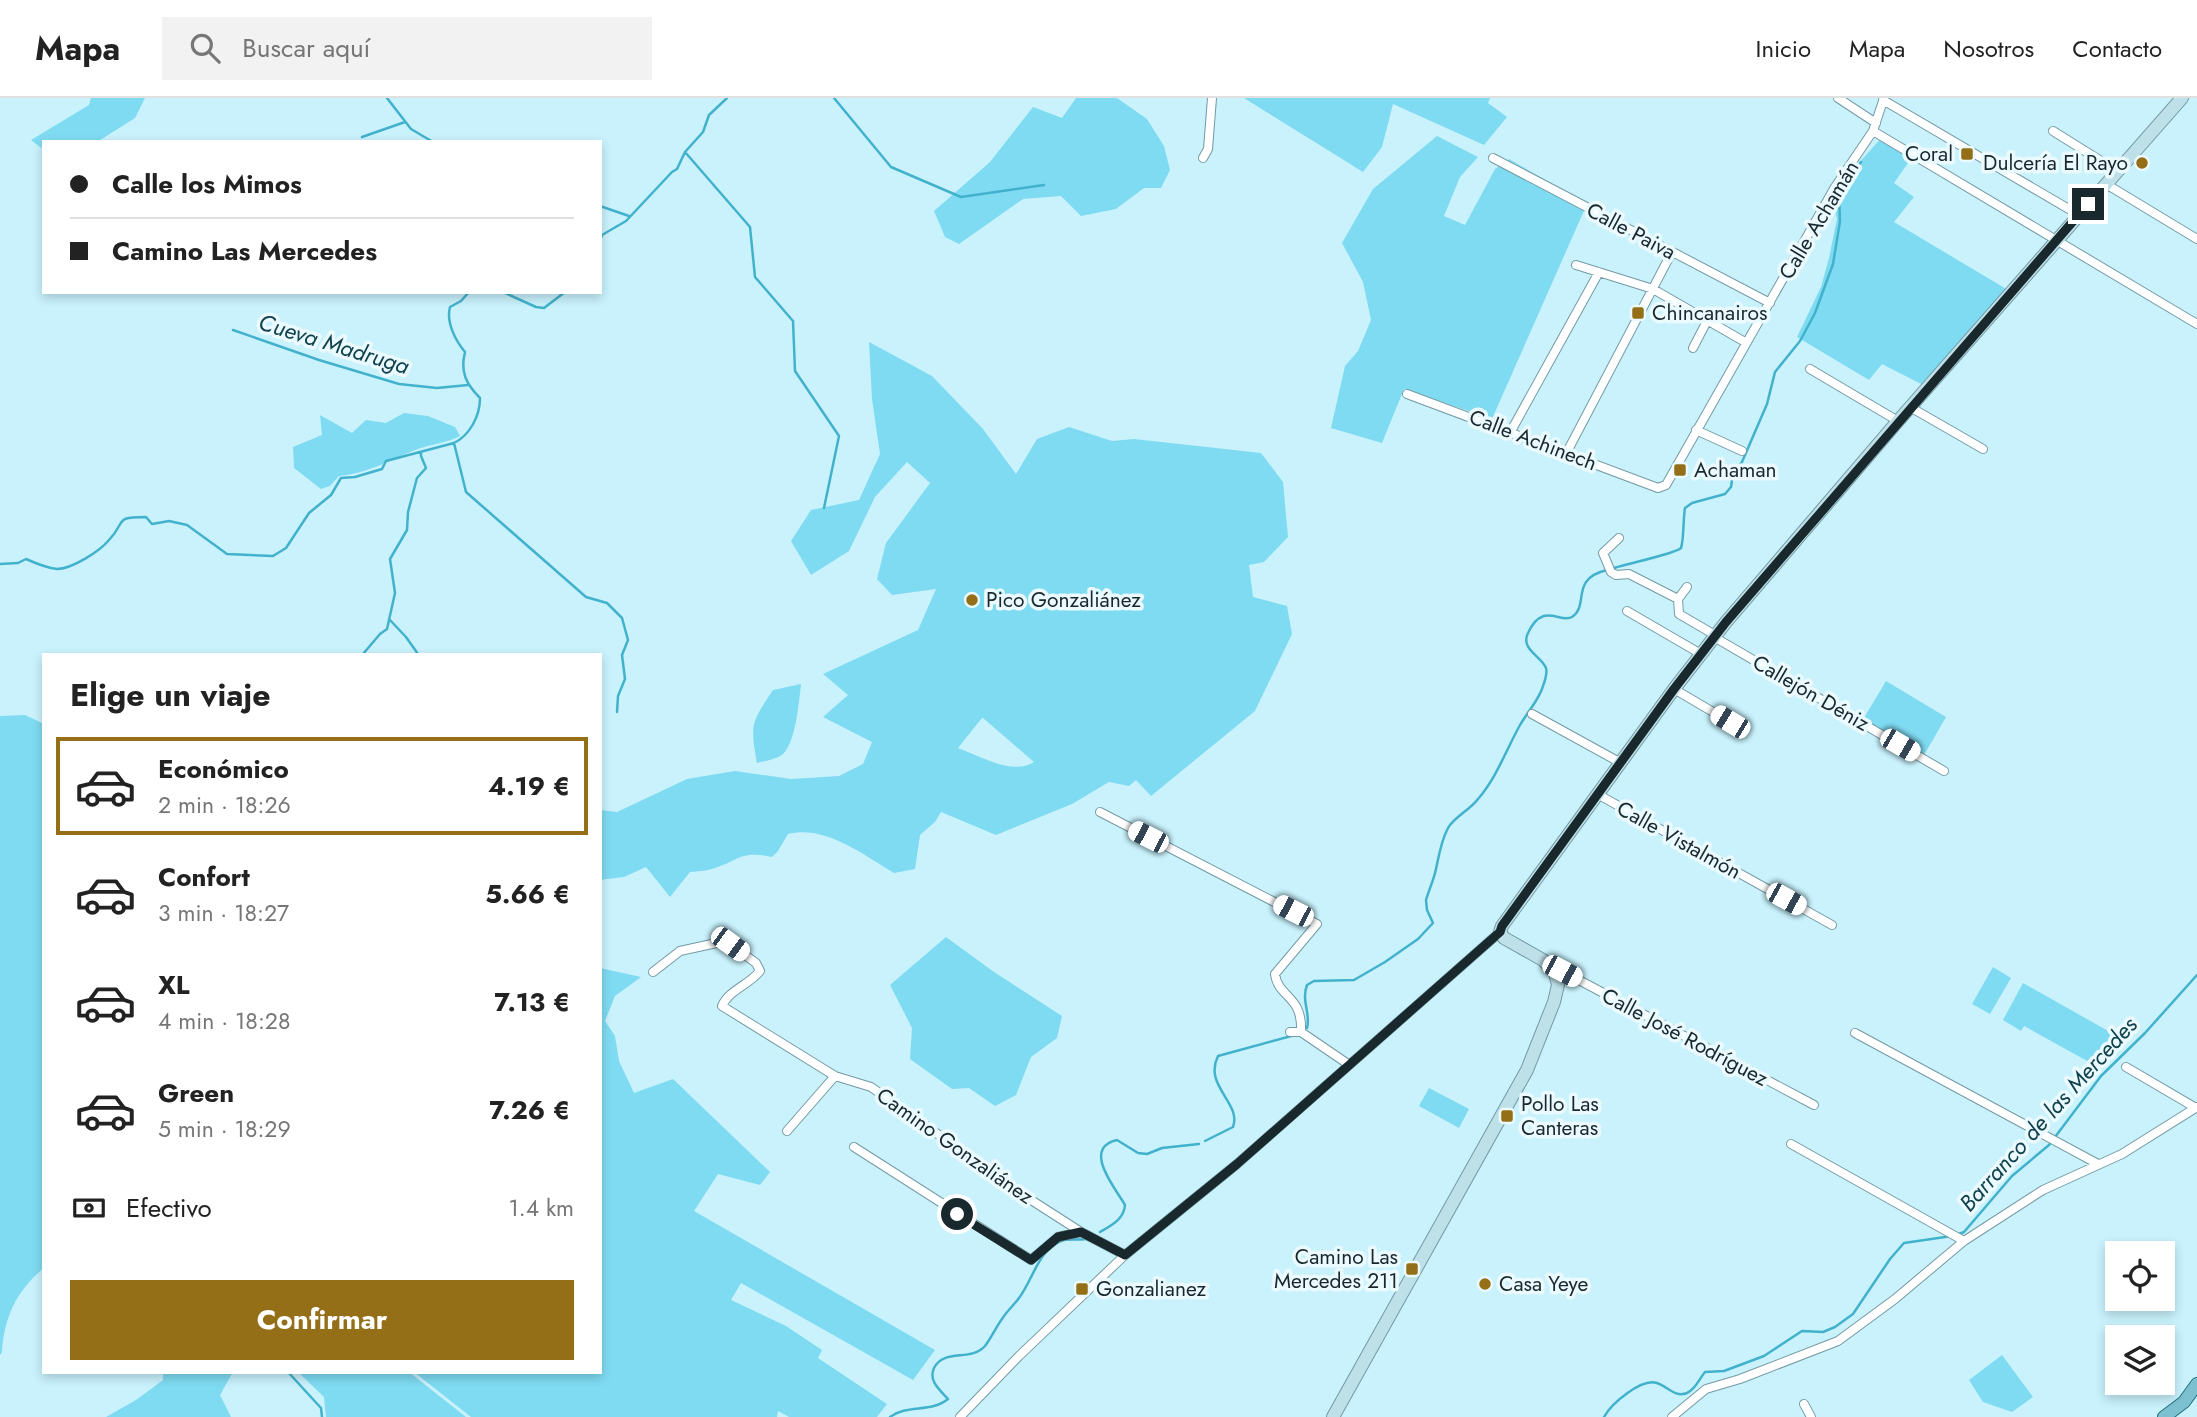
<!DOCTYPE html>
<html lang="es">
<meta charset="utf-8">
<style>
:root{--surface:#fff;--page:#f2f2f2;--text:#222;--muted:#767676;--line:#e0e0e0;--accent:#946f18}
body{margin:0;font-family:Jost,sans-serif;background:var(--page);color:var(--text);height:100vh;display:flex;flex-direction:column;font-size:26px;white-space:nowrap}
*{box-sizing:border-box;margin:0}
p{font-size:23px;color:var(--muted)}
.icon{flex:none;width:38px;height:38px;fill:none;stroke:currentColor;stroke-width:2;stroke-linecap:round;stroke-linejoin:round}
.map{position:relative;flex:1;overflow:hidden}
.panel{position:absolute;left:42px;top:555px;width:560px;height:721px;display:flex;flex-direction:column;background:var(--surface);border-radius:0px;box-shadow:0 4px 10px #0003}
.panel>*{flex:none}
.hud{position:absolute;left:42px;top:42px;width:560px;height:154px;border-radius:0px;box-shadow:0 4px 10px #0003;display:grid;align-content:center;height:154px;padding:0 28px;background:var(--surface)}
.buttons{position:absolute;left:2105px;top:1143px;display:grid;gap:14px}
.buttons a{display:grid;place-items:center;width:70px;height:70px;border-radius:0px;background:var(--surface);box-shadow:0 4px 10px #0003;font-size:35px}
.end{position:absolute;width:32px;height:32px;margin:-16px;border:9px solid #18282c;background:#fff;box-shadow:0 0 0 4px #fff}
.from{border-radius:50%}
.car{position:absolute;width:21px;height:42px;margin:-21px -10px;border-radius:9px;box-shadow:0 0 5px 2px #0007;background:linear-gradient(#fff 24%,#345 0 40%,#fff 0 76%,#345 0 86%,#fff 0)}
.hud b{display:flex;align-items:center;gap:24px;height:66px;font-size:26px}
.hud b+b{border-top:2px solid var(--line)}
.hud i{width:18px;height:18px;background:var(--text)}
ul{padding:0;list-style:none}
li{display:flex;align-items:center;gap:21px;height:98px;margin:0 14px 10px;padding:0 14px;border:4px solid transparent;border-radius:0px}
li div{flex:1}
li b{display:block;font-size:26px}
li em{font-style:normal;font-weight:700}
li.active{border-color:var(--accent)}
li>.icon{width:63px;height:63px;stroke-width:1.5}
h2{padding:0 28px;font-size:32px;line-height:84px}
.pay{display:flex;align-items:center;gap:18px;height:77px;padding:0 28px;font-size:26px}
.pay p{margin-inline-start:auto}
.primary-button{display:flex;gap:14px;margin-top:auto;padding:14px 28px}
.primary-button a{flex:1;height:80px;border-radius:0px;background:var(--accent);color:#fff;font-size:28px;font-weight:700;line-height:80px;text-align:center}
header{display:flex;align-items:center;gap:42px;box-sizing:border-box;height:98px;padding:0 35px;background:var(--surface);border-bottom:2px solid var(--line)}
header strong{font-size:33px}
nav{display:flex;gap:38px;margin-inline-start:auto;font-size:24px}
.search{width:490px;height:63px;background:var(--page);display:flex;align-items:center;gap:18px;box-sizing:border-box;padding:0 24px;border-radius:0px;color:var(--muted);font-size:26px}
.map>svg:first-child{display:block}
</style>
<header>
<strong>Mapa</strong>
<div class="search"><svg class="icon" aria-label="search" viewBox="0 0 24 24"><circle cx="10" cy="10" r="6"/><path d="M15 15l6 6"/></svg>Buscar aquí</div>
<nav><a>Inicio</a><a>Mapa</a><a>Nosotros</a><a>Contacto</a></nav>
</header>
<div class="map">
<svg width="2197" height="1319" viewBox="0 0 2197 1319">
<rect width="100%" height="100%" fill="#c9f2fd"/>
<!-- green -->
<path fill="#7fdbf2" fill-rule="evenodd" d="M91,0H145L135,20L97,44H44V52L31,42L89,7Z
M1076,0H1117L1147,21L1164,48L1170,72L1161,90H1144L1116,111L1081,118L1061,98L1023,101L959,146L945,139L934,113L990,64L1033,9L1062,20Z
M1244,0H1490L1488,5L1507,19L1484,47L1393,6L1382,49L1363,74Z
M1885,36L1915,55L1894,85L1914,99L1894,124L2008,192L1925,288L1882,266L1869,282L1797,239L1821,189L1829,160L1837,121L1832,100L1837,89Z
M1437,38L1478,59L1460,79L1444,118L1465,127L1495,71L1509,61L1587,106L1492,321L1404,291L1382,345L1331,330L1345,268L1358,253L1371,222L1363,184L1342,145L1373,91Z
M869,244L932,278L983,331L1016,376L1037,341L1069,329L1112,343L1134,341L1261,355L1283,384L1288,439L1264,464L1249,467L1253,499L1287,508L1292,536L1255,613L1151,698L1136,682L1129,688L1109,684L1072,706L996,737L941,714L935,724L920,737L915,771L894,775C863,757 826,727 788,736L778,753L772,759C740,752 739,763 712,771C705,773 697,773 690,774L670,799L646,769L624,779L600,782V712L617,714L687,681L735,673L791,681L839,678L863,666L872,644L823,619L848,597L823,576L918,532L936,491L892,497L877,481L886,445L930,385L907,364L875,399L849,453L811,477L791,443L811,412L859,402L880,356L872,301ZM982,620H983L1034,664C1013,678 980,658 958,650Z
M404,315L428,318L455,329L460,338C447,345 432,346 418,351C388,362 373,374 339,378L330,388L321,391L294,370L293,349L322,337L320,317L352,335L366,322L386,325Z
M1886,583L1946,619L1924,657L1861,625Z
M801,586C799,603 796,644 783,656C777,661 765,663 757,665C750,626 751,625 773,592Z
M25,617L44,626V1170C17,1192 4,1219 2,1254L0,1257V618Z
M946,839L994,874L1062,918L1057,940L1031,959L1016,997L995,1008L969,990L952,991L910,961L912,930L890,887Z
M1993,869L2011,880L1990,916L1972,906Z
M600,870L641,879L615,898L605,923L615,938L619,963L634,995L673,981L770,1074L760,1087L718,1076L694,1113L935,1252L913,1282L741,1185L731,1202L786,1228L822,1252L818,1260L887,1306L877,1319H789L778,1313L777,1319H471L414,1274H600Z
M2023,885L2126,943L2109,962L2097,955L2089,964L2024,928L2021,933L2003,922Z
M1429,990L1469,1011L1459,1030L1419,1008Z
M2002,1257L2033,1299L2012,1314L1983,1304L1969,1282Z
M163,1274H233L220,1297L231,1319H106L136,1302L163,1282Z
M298,1274H409L466,1319H326L324,1299Z"/>
<g fill="none" stroke-linecap="round" stroke-linejoin="round">
<!-- stream -->
<path stroke="#42b2cc" stroke-width="2.5" d="M387,0L411,31L433,44
M834,0L891,69L961,99L1044,87
M362,39L405,24
M685,54L750,129L755,179L793,223L795,273L839,338L824,410
M600,108L629,118
M600,142L602,137L626,123L672,74L677,71L685,54L703,34L709,17L727,0
M503,194L536,209L544,210L565,194
M233,232L319,262L399,286L437,290L468,287
M454,345L466,394L586,499L607,505L622,520L628,542L622,557L625,581L618,598L617,614
M0,466L18,465L26,461C35,465 47,470 57,471C72,471 100,453 109,442C127,423 113,419 146,419L152,426L169,423L187,427L227,456L273,458L286,450L309,415L331,397L341,380L355,379L382,371L386,363L454,345C470,337 480,318 480,300C466,286 460,274 465,254C455,242 446,224 450,209L461,203L469,194
M1611,471C1622,467 1678,455 1681,450C1684,441 1683,421 1685,410L1692,405L1725,396L1731,389L1733,376L1742,364L1767,306L1775,274L1800,243L1815,215L1833,166L1840,123L1839,98L1861,64
M389,521L406,539L418,556
M363,556L380,536L387,531L395,495L390,461L407,432L408,414L417,380L426,370L421,358V354
M1307,930C1311,916 1301,903 1307,887L1314,883L1354,882L1385,864L1418,841L1433,825L1427,812L1426,802C1429,792 1434,781 1436,771C1439,757 1441,743 1448,730C1454,719 1470,712 1478,701C1497,679 1506,652 1520,627C1527,615 1537,604 1542,591C1544,585 1548,576 1546,570C1541,558 1520,551 1528,535C1543,503 1560,526 1572,519C1590,507 1569,481 1607,472
M1205,1043L1233,1029C1242,1005 1203,988 1218,958L1295,937
M1100,1134C1112,1127 1124,1121 1125,1107C1116,1091 1081,1050 1117,1042L1138,1055L1147,1056L1162,1050L1199,1046
M1959,1136L1964,1134L2012,1078L2049,1047L2101,978L2145,935L2197,877
M288,1274L321,1310L322,1319
M890,1319C907,1306 931,1315 948,1301C940,1292 928,1283 934,1270C944,1250 971,1264 985,1248C992,1239 996,1229 1002,1221C1007,1213 1014,1207 1019,1200C1033,1182 1039,1149 1064,1142C1071,1141 1079,1142 1086,1141
M1604,1319C1611,1306 1641,1280 1657,1285C1667,1288 1675,1300 1687,1295C1696,1291 1699,1281 1705,1274L1724,1273L1764,1258L1802,1233L1823,1234L1835,1229L1853,1216L1890,1161L1904,1145L1952,1138"/>
<!-- minor casing -->
<g stroke="#739aa4" stroke-width="10">
<path id="minor" d="M1838,0L1876,25
M1883,2L2079,117
M1873,33L2197,226
M2053,33L2117,73
M1203,60L1208,51L1212,0
M1493,60L1770,205
M2106,86L2197,141
M1576,167L1653,191L1745,244
M1693,250L1707,223
M1810,271L1898,323
M1407,296L1658,390L1666,387L1835,89L1873,33L1884,0
M1910,309L1983,351
M1696,332L1742,353
M1511,333L1599,174
M1567,354L1672,154
M1619,440L1603,455L1611,474L1616,477L1629,476L1678,501
M1687,489L1678,501L1679,516L1715,537
M1627,513L1701,556
M1714,539L1944,673
M1674,591L1730,624
M1532,616L1621,665
M1599,697L1832,827
M1100,714L1317,826L1275,876C1278,900 1303,897 1301,934
M653,874L680,853L721,844L730,846L756,865L760,873C749,887 729,892 722,908L835,978L871,989L1028,1100L1081,1134L1125,1157
M1555,875L1562,873L1814,1007
M1290,934H1301L1348,966
M1855,935L2098,1066
M2126,969L2196,1010
M787,1033L835,978
M1791,1046L1964,1143
M854,1049L1031,1162L1058,1139L1081,1134
M1804,1306L1811,1319
M960,1319L1019,1258L1125,1157L1237,1066L1500,834
M1672,1319L1706,1291L1740,1281L1838,1243L1895,1201L1964,1143L2043,1092L2122,1056L2197,1009"/>
</g>
<!-- secondary casing -->
<g stroke="#739aa4" stroke-width="14">
<path id="secondary" d="M1333,1319L1527,972L1554,904L1558,887L1555,875L1543,862L1504,840L1500,834L1502,828L1674,591L1726,524L1898,323L2182,0"/>
</g>
<!-- primary casing -->
<g stroke="#217182" stroke-width="14">
<path id="primary" d="M2164,1319L2184,1304L2197,1286"/>
</g>
<!-- minor -->
<use href="#minor" stroke="#fff" stroke-width="8"/>
<!-- secondary -->
<use href="#secondary" stroke="#bee0e8" stroke-width="12"/>
<!-- primary -->
<use href="#primary" stroke="#7dc1d0" stroke-width="12"/>
</g>
<g fill="none" stroke-linecap="round" stroke-linejoin="round">
<!-- route -->
<path stroke="#18282c" stroke-width="9" d="M957,1116L1031,1162L1058,1139L1081,1134L1125,1157L1237,1066L1500,834L1502,828L1674,591L1726,524L2088,106"/>
</g>
<!-- markers -->
<g fill="#946f18" stroke="#eafafe" stroke-width="2.5">
<rect x="1960" y="49" width="14" height="14" rx="3.5"/>
<circle cx="2142" cy="65" r="7"/>
<rect x="1631" y="208" width="14" height="14" rx="3.5"/>
<rect x="1673" y="365" width="14" height="14" rx="3.5"/>
<circle cx="972" cy="502" r="7"/>
<rect x="1500" y="1011" width="14" height="14" rx="3.5"/>
<rect x="1405" y="1164" width="14" height="14" rx="3.5"/>
<circle cx="1485" cy="1186" r="7"/>
<rect x="1075" y="1184" width="14" height="14" rx="3.5"/>
</g>
<g text-anchor="middle" dominant-baseline="central" stroke-width="7" stroke-linejoin="round" paint-order="stroke">
<!-- poi labels -->
<g font-size="21" fill="#18282c" stroke="#eafafe" text-anchor="start">
<text x="1953" y="56" text-anchor="end">Coral</text>
<text x="2128" y="65" text-anchor="end">Dulcería El Rayo</text>
<text x="1652" y="215">Chincanairos</text>
<text x="1694" y="372">Achaman</text>
<text x="986" y="502">Pico Gonzaliánez</text>
<text x="1521" y="1006">Pollo Las<tspan x="1521" dy="24">Canteras</tspan></text>
<text x="1398" y="1159" text-anchor="end">Camino Las<tspan x="1398" dy="24">Mercedes 211</tspan></text>
<text x="1499" y="1186">Casa Yeye</text>
<text x="1096" y="1191">Gonzalianez</text>
</g>
<!-- street labels -->
<g font-size="21" fill="#18282c" stroke="#eafafe">
<text transform="translate(1819 122) rotate(-59)">Calle Achamán</text>
<text transform="translate(1631 133) rotate(28)">Calle Paiva</text>
<text transform="translate(1533 342) rotate(21)">Calle Achinech</text>
<text transform="translate(1811 595) rotate(30)">Callejón Déniz</text>
<text transform="translate(1679 742) rotate(29)">Calle Vistalmón</text>
<text transform="translate(1685 939) rotate(28)">Calle José Rodríguez</text>
<text transform="translate(955 1048) rotate(35)">Camino Gonzaliánez</text>
</g>
<!-- water labels -->
<g font-size="23" font-style="italic" fill="#10424d" stroke="#eafafe">
<text transform="translate(334 246) rotate(17)">Cueva Madruga</text>
<text transform="translate(2048 1016) rotate(-48)">Barranco de las Mercedes</text>
</g>
</g>
</svg>
<div class="buttons">
<a><svg class="icon" aria-label="locate" viewBox="0 0 24 24"><circle cx="12" cy="12" r="6"/><path d="M12 2v4M12 18v4M2 12h4M18 12h4"/></svg></a>
<a><svg class="icon" aria-label="layers" viewBox="0 0 24 24"><path d="M12 4l9 5-9 5-9-5zM3 14l9 5 9-5"/></svg></a>
</div>
<i class="end from" style="left:957px;top:1116px"></i>
<i class="end" style="left:2088px;top:106px"></i>
<i class="car" style="left:1730px;top:624px;rotate:301deg"></i>
<i class="car" style="left:1900px;top:647px;rotate:120deg"></i>
<i class="car" style="left:1148px;top:739px;rotate:297deg"></i>
<i class="car" style="left:1786px;top:801px;rotate:119deg"></i>
<i class="car" style="left:1293px;top:813px;rotate:297deg"></i>
<i class="car" style="left:730px;top:846px;rotate:126deg"></i>
<i class="car" style="left:1562px;top:873px;rotate:118deg"></i>
<div class="hud">
<b><i class="from"></i>Calle los Mimos</b>
<b><i></i>Camino Las Mercedes</b>
</div>
<section class="panel">
<h2>Elige un viaje</h2>
<ul>
<li class="active"><svg class="icon" aria-label="car" viewBox="0 0 24 24"><path d="M5 17H2v-5l4-1 3-4h7l3 4 3 1v5h-3M9 17h6M6 11h13"/><circle cx="7" cy="17" r="2"/><circle cx="17" cy="17" r="2"/></svg><div><b>Económico</b><p>2 min · 18:26</p></div><em>4.19 €</em></li>
<li><svg class="icon" aria-label="car" viewBox="0 0 24 24"><path d="M5 17H2v-5l4-1 3-4h7l3 4 3 1v5h-3M9 17h6M6 11h13"/><circle cx="7" cy="17" r="2"/><circle cx="17" cy="17" r="2"/></svg><div><b>Confort</b><p>3 min · 18:27</p></div><em>5.66 €</em></li>
<li><svg class="icon" aria-label="car" viewBox="0 0 24 24"><path d="M5 17H2v-5l4-1 3-4h7l3 4 3 1v5h-3M9 17h6M6 11h13"/><circle cx="7" cy="17" r="2"/><circle cx="17" cy="17" r="2"/></svg><div><b>XL</b><p>4 min · 18:28</p></div><em>7.13 €</em></li>
<li><svg class="icon" aria-label="car" viewBox="0 0 24 24"><path d="M5 17H2v-5l4-1 3-4h7l3 4 3 1v5h-3M9 17h6M6 11h13"/><circle cx="7" cy="17" r="2"/><circle cx="17" cy="17" r="2"/></svg><div><b>Green</b><p>5 min · 18:29</p></div><em>7.26 €</em></li>
</ul>
<div class="pay"><svg class="icon" aria-label="cash" viewBox="0 0 24 24"><path d="M3 7h18v10H3z"/><circle cx="12" cy="12" r="2"/></svg>Efectivo<p>1.4 km</p></div>
<div class="primary-button"><a>Confirmar</a></div>
</section>
</div>
